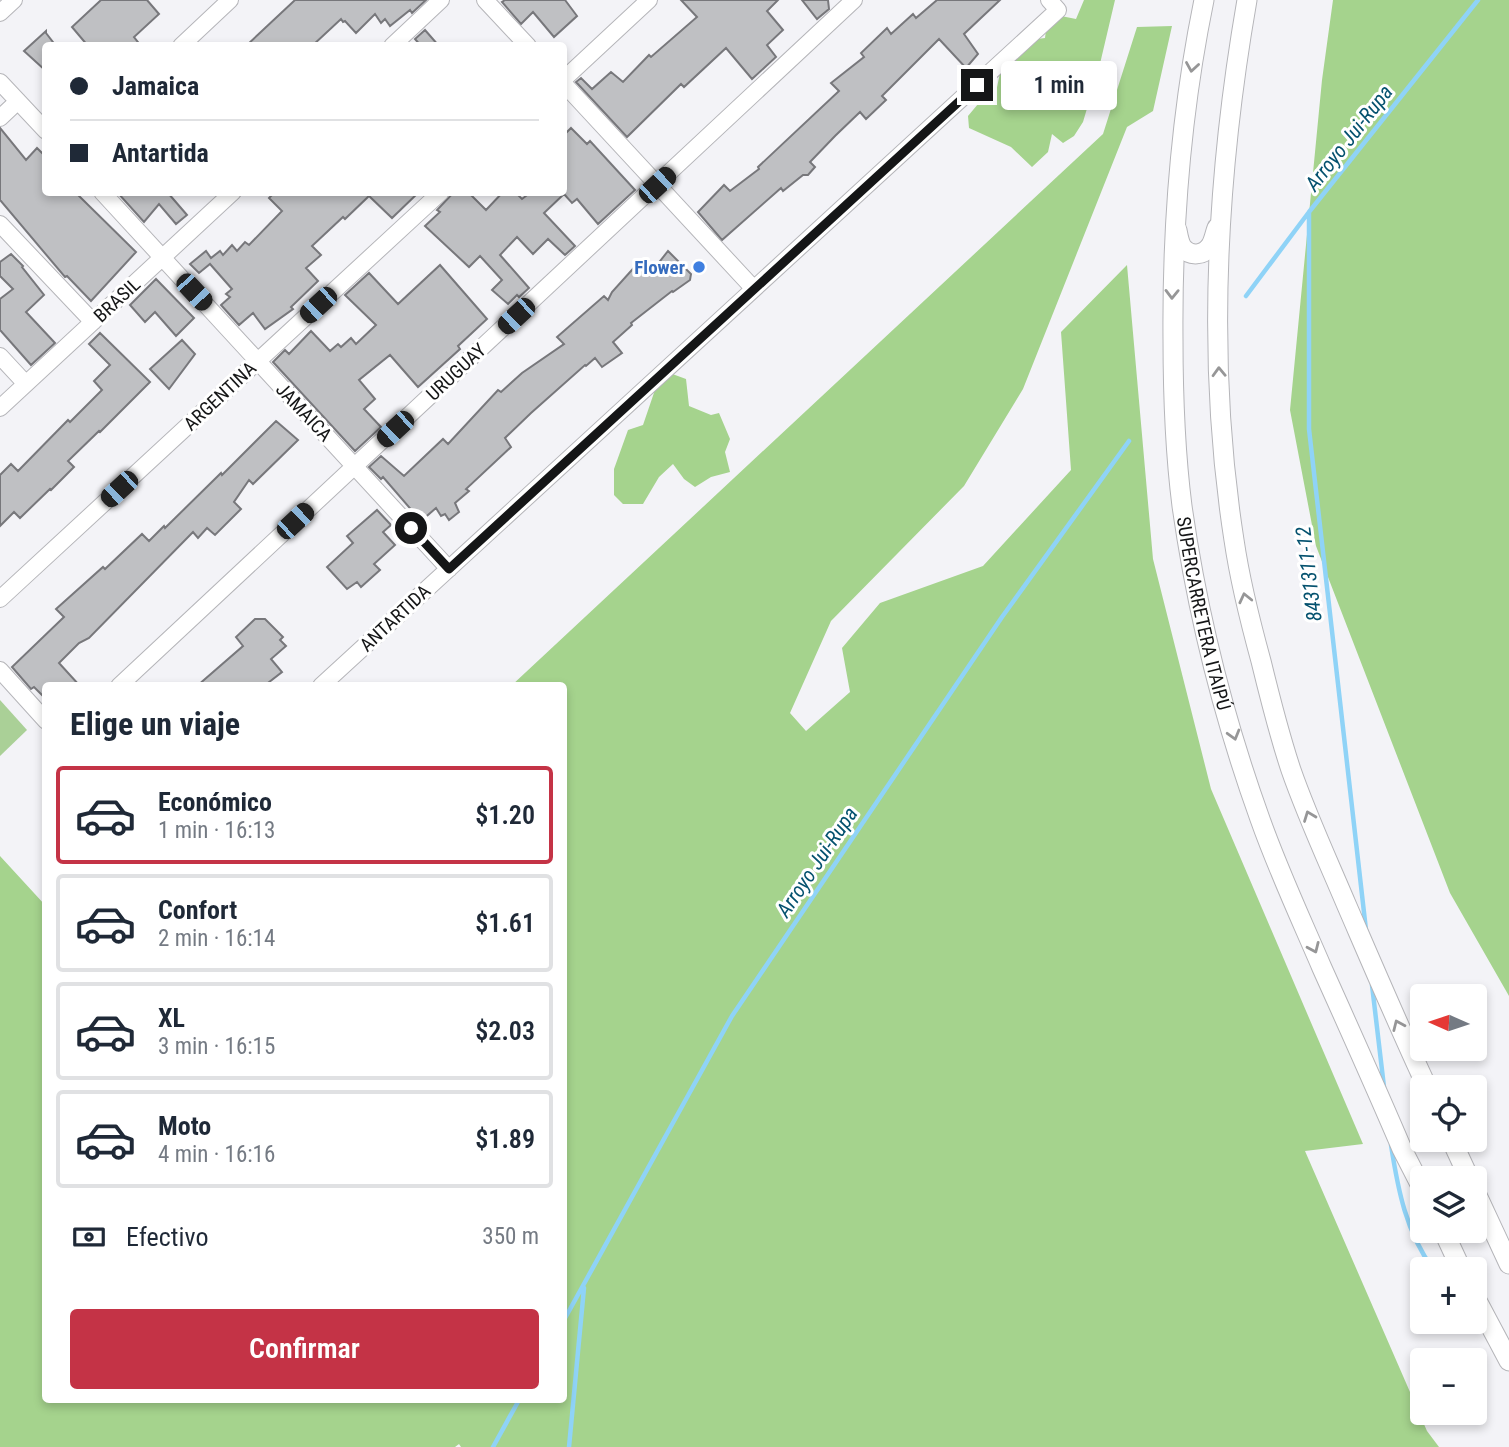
<!DOCTYPE html>
<html lang="es">
<meta charset="utf-8">
<style>
:root{--surface:#fff;--page:#f6f6f7;--text:#1f2937;--muted:#747a83;--line:#e0e1e3;--accent:#c43346}
body{margin:0;font-family:"Roboto Condensed",sans-serif;background:var(--page);color:var(--text);height:100vh;display:flex;flex-direction:column;font-size:26px;white-space:nowrap}
*{box-sizing:border-box;margin:0}
p{font-size:23px;color:var(--muted)}
.icon{flex:none;width:38px;height:38px;fill:none;stroke:currentColor;stroke-width:2;stroke-linecap:round;stroke-linejoin:round}
.map{position:relative;flex:1;overflow:hidden}
.sheet{position:absolute;left:42px;top:682px;width:525px;height:721px;display:flex;flex-direction:column;background:var(--surface);border-radius:7px;box-shadow:0 4px 10px #0003}
.sheet>*{flex:none}
.top-card{position:absolute;left:42px;top:42px;width:525px;height:154px;border-radius:7px;box-shadow:0 4px 10px #0003;display:grid;align-content:center;height:154px;padding:0 28px;background:var(--surface)}
.needle{width:46px;rotate:273deg}
.controls{position:absolute;left:1410px;top:984px;display:grid;gap:14px}
.controls a{display:grid;place-items:center;width:77px;height:77px;border-radius:7px;background:var(--surface);box-shadow:0 4px 10px #0003;font-size:35px}
.end{position:absolute;width:32px;height:32px;margin:-16px;border:9px solid #151617;background:#fff;box-shadow:0 0 0 4px #fff}
.from{border-radius:50%}
.bubble{position:absolute;height:49px;border-radius:7px;background:var(--surface);box-shadow:0 4px 10px #0003;font-size:23px;font-weight:600;line-height:49px;text-align:center}
.car{position:absolute;width:21px;height:42px;margin:-21px -10px;border-radius:9px;box-shadow:0 0 5px 2px #0007;background:linear-gradient(#222 24%,#8ab4d8 0 40%,#222 0 76%,#8ab4d8 0 86%,#222 0)}
.top-card b{display:flex;align-items:center;gap:24px;height:66px;font-size:26px}
.top-card b+b{border-top:2px solid var(--line)}
.top-card i{width:18px;height:18px;background:var(--text)}
ul{padding:0;list-style:none}
li{display:flex;align-items:center;gap:21px;height:98px;margin:0 14px 10px;padding:0 14px;border:4px solid var(--line);border-radius:7px}
li div{flex:1}
li b{display:block;font-size:26px}
li em{font-style:normal;font-weight:600}
li.active{border-color:var(--accent)}
li>.icon{width:63px;height:63px;stroke-width:1.5}
h2{padding:0 28px;font-size:32px;line-height:84px}
.pay{display:flex;align-items:center;gap:18px;height:77px;padding:0 28px;font-size:26px}
.pay p{margin-inline-start:auto}
.primary-button{display:flex;gap:14px;margin-top:auto;padding:14px 28px}
.primary-button a{flex:1;height:80px;border-radius:7px;background:var(--accent);color:#fff;font-size:28px;font-weight:600;line-height:80px;text-align:center}
.map>svg:first-child{display:block}
</style>
<div class="map">
<svg width="1509" height="1447" viewBox="0 0 1509 1447">
<rect width="100%" height="100%" fill="#f3f3f7"/>
<!-- green -->
<path fill="#aad097" d="M0,700L27,730L0,756Z"/>
<!-- forest -->
<path fill="#a5d38d" d="M1084,0H1115L1099,68L1083,122L1074,136L1063,143L1052,134L1048,152L1032,167L1011,147L969,128L968,116L978,104L996,92L1000,73L1029,40L1045,38L1046,30L1061,16L1076,19Z
M1333,0H1509V996L1450,893L1316,546L1290,410L1322,80Z
M1172,26L1153,111L1127,127L1023,389L964,486L831,621L790,713L806,731L850,692L842,648L880,603L983,566L1071,470L1061,332L1127,265L1153,559L1211,789L1363,1144L1305,1151L1427,1431L1439,1447H461L459,1444L455,1447H0V856L45,905L46,1400H564V686H511L1103,134L1137,27Z
M667,372L686,379L689,406L711,415L719,413L730,439L725,452L730,472L711,477L695,487L684,479L673,464L659,477L643,504H623L614,495V469L628,430L643,425L657,384Z"/>
<g fill="none" stroke-linecap="round" stroke-linejoin="round">
<!-- stream -->
<path stroke="#8fd3f7" stroke-width="4.5" d="M1309,212V429L1366,930
M1246,296L1309,212L1478,0
M1372,985L1384,1087
M1391,1145C1398,1190 1406,1232 1433,1269
M564,1320L732,1016L1002,617L1129,441
M493,1447L519,1400
M569,1447L584,1288"/>
</g>
<!-- building -->
<path fill="#bfc0c3" stroke="#77777b" stroke-width="2" d="M101,0H147L159,14L134,37L141,46H88L72,27Z
M295,0H426L412,13L410,10L390,26L385,19L381,23L375,14L356,33L345,21L343,22L341,19L312,46H246Z
M505,0H565L577,16L554,37L533,12L521,24L502,2Z
M681,0H778L767,11L783,30L767,45L776,57L752,79L726,48L684,87L681,84L627,137L576,82L581,78L592,89L611,72L623,82L649,55L651,57L697,17Z
M802,0H828L829,9L817,19Z
M937,0H1000L964,34L978,54L966,68L939,39L882,96L886,100L866,119L860,112L835,136L810,162L815,167L808,175H803L783,191L781,188L722,240L698,212L724,185L730,191L759,169L758,167L839,91L831,83L864,57L861,53L887,28L891,34L913,14L916,18Z
M425,30L439,46H421L415,39Z
M46,31V33L56,46H46V71L24,51Z
M0,128L26,160L37,148L46,157V192H75L136,252L91,301L67,276L65,277L0,200Z
M571,128L587,144L590,141L635,190L598,224L577,199L572,203L564,194L544,213L575,246L565,255L548,239L533,254L517,237L500,255L529,288L519,297L517,295L508,304L492,290L502,280L480,256L469,267L425,226L440,212L437,210L454,192H468L486,210L503,192H515L522,199L531,192H564V135Z
M117,192H169L168,193L187,215L176,224L159,204L144,222Z
M275,192H419L392,218L369,196L345,219L343,217L312,246L321,255L306,268L318,281L291,307L293,309L265,329L253,313L239,325L221,305L230,297L226,294L232,289L210,264L199,273L190,264L206,251L211,258L220,251L223,255L232,245L237,251L245,242L249,245L282,211L269,198Z
M668,251L691,274L690,280L673,292L672,291L631,323L632,325L613,342L622,353L602,367L595,358L586,366L585,365L531,413L505,438L511,447L466,489L469,491L455,503L459,512L449,520L445,514L441,516L436,508L421,521L383,477L381,479L369,467L381,456L404,476L443,439L448,444L498,390L501,392L522,373L564,344L557,337L604,296L608,300L612,292L640,261L649,275Z
M11,254L23,266L22,267L44,295L26,312L55,343L31,365L0,330V299L13,289L0,276V262Z
M440,265L487,319L458,346L460,349L418,387L390,355L359,380L375,399L364,409L381,427L355,451L273,362L285,350L289,354L311,331L330,351L338,344L341,347L351,338L356,344L376,325L345,295L369,273L398,304Z
M156,279L194,318L176,336L155,312L145,322L130,305Z
M100,333L150,382L100,432L99,431L68,461L74,467L51,490L50,489L20,518L14,512L0,526V475L11,464L18,471L68,420L70,422L102,390L94,381L110,365L89,344Z
M182,340L195,354L169,389L150,369Z
M276,421L298,440L253,484L249,480L234,502L241,509L215,535L207,528L198,538L193,532L89,638L79,643L59,663L80,686H46V699L34,687L31,689L12,667L64,617L56,609L103,567L105,569L142,534L149,541L164,526L165,528L221,473L222,475Z
M377,510L391,525L383,532L395,545L374,564L380,570L361,587L357,582L347,589L327,567L353,543L347,536Z
M255,619H265L283,637L280,640L286,646L271,659L282,672L264,686H197L243,646L236,637Z"/>
<g fill="none" stroke-linecap="round" stroke-linejoin="round">
<!-- minor casing -->
<g stroke="#b5b5b9" stroke-width="18">
<path id="minor" d="M485,0L528,46
M0,13L14,0
M181,46L230,0
M392,46L441,0
M564,79L649,0
M0,82L46,131
M564,84L754,289
M0,118L18,101
M102,192L449,569
M0,224L93,322
M0,356L26,384
M0,408L233,192
M0,599L441,192
M0,670L46,721
M119,686L854,0
M321,686L1058,10L1049,0"/>
</g>
<!-- tertiary casing -->
<g stroke="#b5b5b9" stroke-width="21">
<g id="tertiary">
<path id="s1" d="M1204,0C1181,112 1172,225 1173,339C1173,394 1175,451 1182,506C1197,612 1224,719 1260,819C1278,870 1301,919 1322,968C1349,1028 1376,1088 1402,1149L1423,1190"/>
<path d="M1247,0C1216,178 1206,361 1234,540C1240,581 1250,621 1261,661C1270,698 1279,734 1291,770C1307,816 1328,861 1347,906C1373,966 1399,1027 1427,1087"/>
<path d="M1177,230C1178,235 1179,242 1182,247C1190,257 1204,256 1211,245C1214,240 1215,233 1217,228"/>
<path d="M1451,1139L1469,1178"/>
<path d="M1475,1191L1509,1264"/>
<path d="M1443,1230L1461,1269"/>
<path d="M1475,1297L1509,1361"/>
</g>
</g>
<!-- minor -->
<use href="#minor" stroke="#fff" stroke-width="16"/>
<!-- tertiary -->
<use href="#tertiary" stroke="#fff" stroke-width="19"/>
</g>
<!-- one-way arrows -->
<defs><path id="oneway-chevron" d="M-2-3.5L2.5 0L-2 3.5" fill="none" stroke-width="1.6" stroke-linecap="round" stroke-linejoin="round" transform="scale(1.75)"/></defs>
<g stroke="#969697">
<use href="#oneway-chevron" transform="translate(1192 67) rotate(99)"/>
<use href="#oneway-chevron" transform="translate(1172 294) rotate(91)"/>
<use href="#oneway-chevron" transform="translate(1219 372) rotate(-92)"/>
<use href="#oneway-chevron" transform="translate(1245 598) rotate(-103)"/>
<use href="#oneway-chevron" transform="translate(1234 735) rotate(74)"/>
<use href="#oneway-chevron" transform="translate(1309 816) rotate(-111)"/>
<use href="#oneway-chevron" transform="translate(1314 948) rotate(66)"/>
<use href="#oneway-chevron" transform="translate(1398 1025) rotate(-114)"/>
</g>
<g fill="none" stroke-linecap="round" stroke-linejoin="round">
<!-- route -->
<path stroke="#151617" stroke-width="9" d="M411,528L449,569L977,85"/>
</g>
<!-- markers -->
<circle fill="#3f7fe0" stroke="#fff" stroke-width="2.5" cx="699" cy="267" r="7"/>
<g text-anchor="middle" dominant-baseline="central" stroke-width="6" stroke-linejoin="round" paint-order="stroke">
<!-- shop labels -->
<g font-size="19" font-weight="bold" fill="#366cbe" stroke="#fff" text-anchor="end">
<text x="685" y="267">Flower</text>
</g>
<!-- street labels -->
<g font-size="19" fill="#151617" stroke="#fff">
<text transform="translate(117 300) rotate(-43)">BRASIL</text>
<text transform="translate(456 372) rotate(-43)">URUGUAY</text>
<text transform="translate(220 396) rotate(-43)">ARGENTINA</text>
<text transform="translate(304 412) rotate(47)">JAMAICA</text>
<text stroke="none"><textPath href="#s1" startOffset="618">SUPERCARRETERA ITAIPÚ</textPath></text>
<text transform="translate(395 618) rotate(-43)">ANTARTIDA</text>
</g>
<!-- water labels -->
<g font-size="21" font-style="italic" fill="#05526f" stroke="#fff">
<text transform="translate(1349 138) rotate(-52)">Arroyo Jui-Rupa</text>
<text transform="translate(1309 574) rotate(-97)">8431311-12</text>
<text transform="translate(817 862) rotate(-56)">Arroyo Jui-Rupa</text>
</g>
</g>
</svg>
<div class="controls">
<a><svg class="needle" viewBox="-14 -14 28 28"><path d="M0-13l5 13h-10z" fill="#e53935"/><path d="M0 13l5-13h-10z" fill="#747a83"/></svg></a>
<a><svg class="icon" aria-label="locate" viewBox="0 0 24 24"><circle cx="12" cy="12" r="6"/><path d="M12 2v4M12 18v4M2 12h4M18 12h4"/></svg></a>
<a><svg class="icon" aria-label="layers" viewBox="0 0 24 24"><path d="M12 4l9 5-9 5-9-5zM3 14l9 5 9-5"/></svg></a>
<a>+</a>
<a>−</a>
</div>
<i class="end from" style="left:411px;top:528px"></i>
<i class="end" style="left:977px;top:85px"></i>
<div class="bubble" style="left:1001px;top:61px;width:116px">1 min</div>
<i class="car" style="left:657px;top:185px;rotate:47deg"></i>
<i class="car" style="left:194px;top:292px;rotate:137deg"></i>
<i class="car" style="left:318px;top:305px;rotate:227deg"></i>
<i class="car" style="left:516px;top:316px;rotate:227deg"></i>
<i class="car" style="left:395px;top:429px;rotate:227deg"></i>
<i class="car" style="left:119px;top:489px;rotate:227deg"></i>
<i class="car" style="left:295px;top:521px;rotate:47deg"></i>
<div class="top-card">
<b><i class="from"></i>Jamaica</b>
<b><i></i>Antartida</b>
</div>
<section class="sheet">
<h2>Elige un viaje</h2>
<ul>
<li class="active"><svg class="icon" aria-label="car" viewBox="0 0 24 24"><path d="M5 17H2v-5l4-1 3-4h7l3 4 3 1v5h-3M9 17h6M6 11h13"/><circle cx="7" cy="17" r="2"/><circle cx="17" cy="17" r="2"/></svg><div><b>Económico</b><p>1 min · 16:13</p></div><em>$1.20</em></li>
<li><svg class="icon" aria-label="car" viewBox="0 0 24 24"><path d="M5 17H2v-5l4-1 3-4h7l3 4 3 1v5h-3M9 17h6M6 11h13"/><circle cx="7" cy="17" r="2"/><circle cx="17" cy="17" r="2"/></svg><div><b>Confort</b><p>2 min · 16:14</p></div><em>$1.61</em></li>
<li><svg class="icon" aria-label="car" viewBox="0 0 24 24"><path d="M5 17H2v-5l4-1 3-4h7l3 4 3 1v5h-3M9 17h6M6 11h13"/><circle cx="7" cy="17" r="2"/><circle cx="17" cy="17" r="2"/></svg><div><b>XL</b><p>3 min · 16:15</p></div><em>$2.03</em></li>
<li><svg class="icon" aria-label="car" viewBox="0 0 24 24"><path d="M5 17H2v-5l4-1 3-4h7l3 4 3 1v5h-3M9 17h6M6 11h13"/><circle cx="7" cy="17" r="2"/><circle cx="17" cy="17" r="2"/></svg><div><b>Moto</b><p>4 min · 16:16</p></div><em>$1.89</em></li>
</ul>
<div class="pay"><svg class="icon" aria-label="cash" viewBox="0 0 24 24"><path d="M3 7h18v10H3z"/><circle cx="12" cy="12" r="2"/></svg>Efectivo<p>350 m</p></div>
<div class="primary-button"><a>Confirmar</a></div>
</section>
</div>
